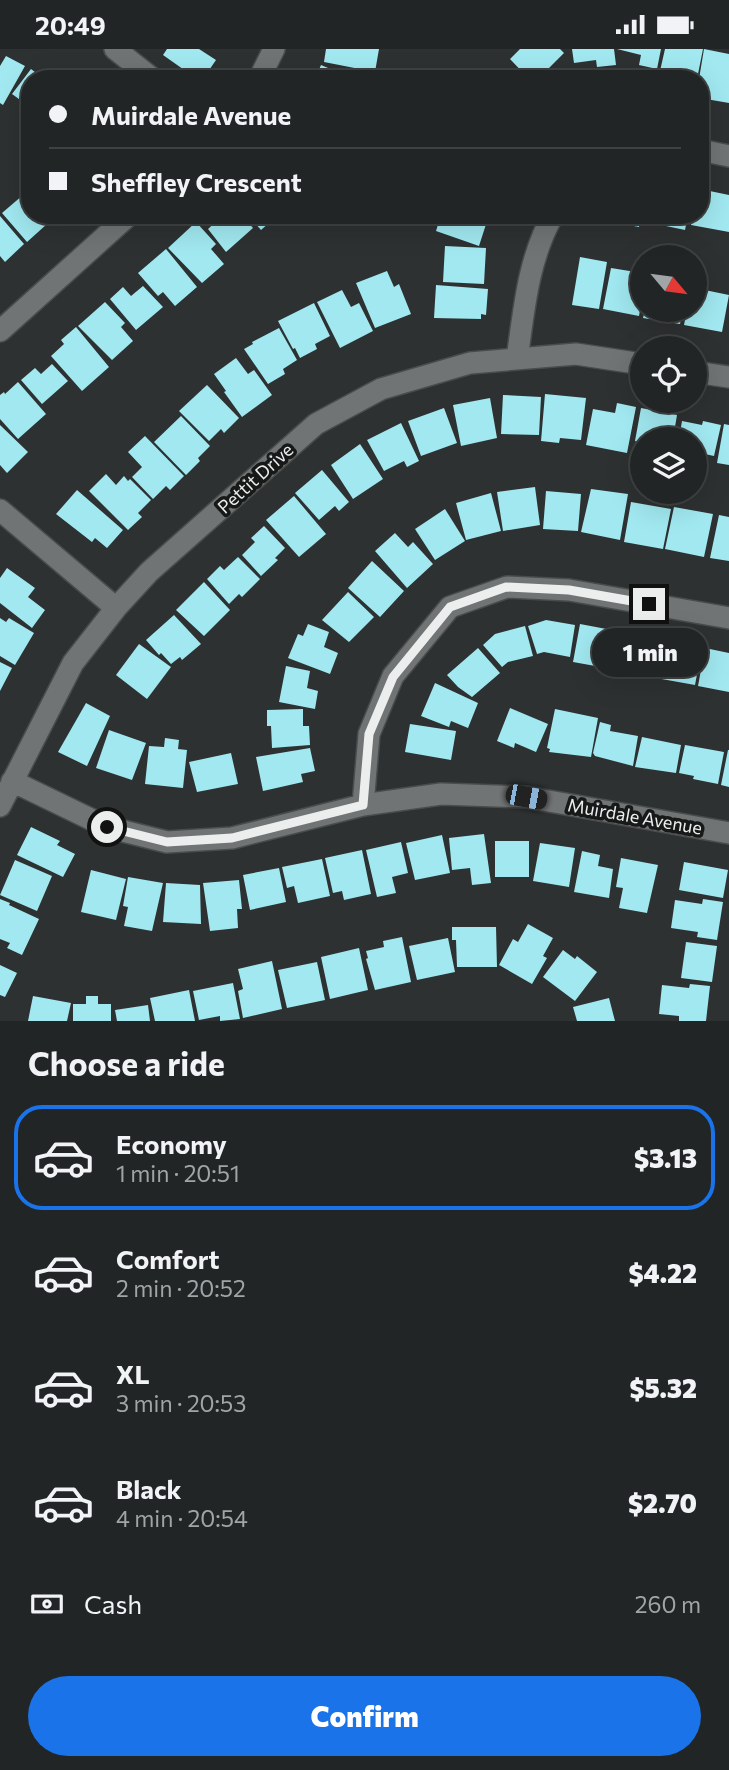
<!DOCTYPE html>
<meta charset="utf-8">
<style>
:root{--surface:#222525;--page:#2e3132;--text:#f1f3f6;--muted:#a2a5a7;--line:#3f4242;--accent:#1a73e8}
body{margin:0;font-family:Commissioner,sans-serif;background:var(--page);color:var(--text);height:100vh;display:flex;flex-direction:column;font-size:26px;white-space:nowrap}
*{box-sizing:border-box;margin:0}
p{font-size:23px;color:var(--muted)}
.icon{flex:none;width:38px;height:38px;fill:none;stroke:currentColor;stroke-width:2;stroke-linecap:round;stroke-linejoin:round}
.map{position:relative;height:972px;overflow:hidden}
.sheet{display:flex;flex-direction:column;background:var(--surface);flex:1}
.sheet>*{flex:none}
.banner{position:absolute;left:21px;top:21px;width:688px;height:154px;border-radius:28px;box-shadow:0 7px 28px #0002,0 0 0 2px var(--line);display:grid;align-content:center;height:154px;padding:0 28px;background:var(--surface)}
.needle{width:46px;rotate:119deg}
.controls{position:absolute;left:630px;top:196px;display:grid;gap:14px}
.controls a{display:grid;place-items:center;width:77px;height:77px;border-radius:50%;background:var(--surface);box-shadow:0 7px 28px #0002,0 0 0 2px var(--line);font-size:35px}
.end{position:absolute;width:32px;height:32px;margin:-16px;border:9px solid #eceeee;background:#111;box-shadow:0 0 0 4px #111}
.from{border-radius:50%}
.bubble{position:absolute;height:49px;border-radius:24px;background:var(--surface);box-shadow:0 7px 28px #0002,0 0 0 2px var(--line);font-size:23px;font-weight:800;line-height:49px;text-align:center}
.car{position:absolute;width:21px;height:42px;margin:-21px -10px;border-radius:9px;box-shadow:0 0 5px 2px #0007;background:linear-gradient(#222 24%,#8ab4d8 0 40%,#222 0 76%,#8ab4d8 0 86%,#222 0)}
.banner b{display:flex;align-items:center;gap:24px;height:66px;font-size:26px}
.banner b+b{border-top:2px solid var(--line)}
.banner i{width:18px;height:18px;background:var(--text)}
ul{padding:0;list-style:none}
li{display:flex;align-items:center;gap:21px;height:105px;margin:0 14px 10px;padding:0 14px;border:4px solid transparent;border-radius:28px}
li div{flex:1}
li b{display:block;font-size:26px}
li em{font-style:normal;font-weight:800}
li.current{border-color:var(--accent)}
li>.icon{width:63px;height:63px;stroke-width:1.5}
h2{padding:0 28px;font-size:32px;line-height:84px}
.pay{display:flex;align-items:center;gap:18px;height:77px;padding:0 28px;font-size:26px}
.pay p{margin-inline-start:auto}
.cta{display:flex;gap:14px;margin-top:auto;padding:14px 28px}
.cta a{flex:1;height:80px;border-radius:42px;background:var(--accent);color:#fff;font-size:28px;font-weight:800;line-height:80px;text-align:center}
.status{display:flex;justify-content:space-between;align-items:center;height:49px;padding:0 35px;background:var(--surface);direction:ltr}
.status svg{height:19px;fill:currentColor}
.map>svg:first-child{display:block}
</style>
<div class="status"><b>20:49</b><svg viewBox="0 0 49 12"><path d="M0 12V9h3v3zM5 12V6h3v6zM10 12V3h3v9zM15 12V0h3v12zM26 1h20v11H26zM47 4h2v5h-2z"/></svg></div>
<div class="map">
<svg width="729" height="972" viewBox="0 0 729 972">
<rect width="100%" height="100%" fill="#2e3131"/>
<!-- building -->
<path fill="#a1e8f0" d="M167,0H199L216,11L203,30H197L163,6Z
M326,0H379L375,23L324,13Z
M520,0H560L564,4L547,21L555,30H529L510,10Z
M572,0H614L616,16L597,18L596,11L574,14Z
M617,0H661L657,20L639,16L641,6Z
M665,0H703L697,30H678L679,26L660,22Z
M704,0L729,5V54L700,49L699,30Z
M6,7L25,17L3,56L0,54V17Z
M321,16L354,30H315Z
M31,20L40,27L43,23L52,30H30V58L12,45Z
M30,140V166H57L27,193L2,164Z
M700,140L729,146V183L691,176L693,166H700Z
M217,166H242L253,179L226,203L208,180L220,169Z
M248,166H278L261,181Z
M441,166H489L479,197L436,182Z
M604,166H641L639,178L603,171Z
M648,166H688L685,181L647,173Z
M0,167L24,195L5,213L0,207Z
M196,173L216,195L211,200L224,215L202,234L168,199Z
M445,197L486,199L484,235L443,233Z
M166,200L197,238L175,257L163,243L158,247L138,224Z
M580,208L607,213L599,260L572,256Z
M611,219L642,224V249L639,267L603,260Z
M387,222L394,238L399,235L411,265L375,279L356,234Z
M436,236L488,240L486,266L481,265V270L434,269Z
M143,237L163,258L136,281L110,250L123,238L131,247Z
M695,239L729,246L722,283L684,276L687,261H695Z
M342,241L351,258L359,254L373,282L340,299L317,253Z
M105,253L125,274L121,278L133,292L112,311L78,277Z
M314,254L330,287L315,295L317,300L300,309L295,299L293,300L278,272Z
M645,261H683L680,275L643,269Z
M76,278L109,318L82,342L51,307L64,295L61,291Z
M279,279L297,311L283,320L285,325L268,335L244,300L253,295L252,293Z
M236,309L248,325L254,321L272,346L242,368L224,343L226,342L214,325Z
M52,315L68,332L42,355L21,331L35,319L41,325Z
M18,333L46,365L18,390L0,370V346L4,343L5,345Z
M207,336L239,369L224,384L221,380L209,392L179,362Z
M545,345L586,349L581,391L560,389L559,394L541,392Z
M503,346L541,348L539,386L501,385Z
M490,349L497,389L461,397L453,356Z
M617,354L636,358L627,404L586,396L593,360L615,364Z
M444,359L457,394L421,407L408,372Z
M641,359L677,366L673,390H642V394L635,392Z
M181,367L210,397L198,409L200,412L186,426L154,393Z
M682,372L702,376L703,372L721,376L714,407L695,403V390H679Z
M401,374L419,412L407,418L404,412L384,422L367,391Z
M724,375L729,376V416L717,414Z
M0,376L28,403L7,424L0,416Z
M145,387L184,427L170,441L166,437L153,450L132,428L142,418L128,403Z
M360,395L383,430L353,450L331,416Z
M322,421L349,453L339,462L335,457L319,471L295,444Z
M106,425L116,436L124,427L128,432L130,430L151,451L138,464L142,468L128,481L89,442Z
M535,438L540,476L503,482L497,443Z
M591,440L628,445L620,491L581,483Z
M77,441L123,481L107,499L95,489L92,493L56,465Z
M546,442L581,445L578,482L543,480Z
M491,444L501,482L466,491L456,454Z
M294,447L326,485L299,508L266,471Z
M631,453L671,460L663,500L624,493Z
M674,458L713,465L704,508L665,500Z
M445,460L465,492L435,511L415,480Z
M719,466L729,468V512L710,509Z
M264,477L285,499L275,509L278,511L261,527L242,506L255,493L251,489Z
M395,484L408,498L413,493L433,515L407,539L375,502Z
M238,508L260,530L242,548L239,545L229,555L207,530L220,517L224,521Z
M372,512L404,542L380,568L348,539Z
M7,519L35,539L28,548L45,561L32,579L0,554V529Z
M204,533L230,561L204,587L176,561Z
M348,543L374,568L349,593L322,571Z
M174,566L201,595L182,611L180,608L171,615L161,604L159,606L146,591Z
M0,569L6,573L9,569L34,584L15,616L0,607Z
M546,571L575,576L570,608L544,603L537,605L528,577Z
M308,575L329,583L324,598L338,604L330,625L288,609L298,585L303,587Z
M580,575L617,582L612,620L573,613Z
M525,577L533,607L508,613L502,618L483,596L495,585Z
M621,583L660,590L653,629L614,621Z
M663,592L702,599L695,636L656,629Z
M139,595L171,618L147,650L116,626Z
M478,599L500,624L472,648L458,638L447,626Z
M705,599L729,604V643L698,637Z
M0,613L12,619L0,642Z
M286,617L310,622L307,639L318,642L315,660L279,653Z
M435,634L478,654L468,679L451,672L449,678L421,667Z
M86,654L110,667L87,717L58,703Z
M510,659L548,675L536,703L515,694L514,699L497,692Z
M303,660V677H309L310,696L272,699L271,677H267V661Z
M555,660L598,669L591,708L549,703L550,700L547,699Z
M600,673L611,676L610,682L638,687L633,717L595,707L593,704Z
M410,675L456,682L451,711L405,703Z
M109,681L146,694L132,731L96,719Z
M642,688L681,696L676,724L635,718Z
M165,689L179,691L178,700L187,701L183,739L145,735L149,697L164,698Z
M685,696L724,703L718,735L693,730L694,727L679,724Z
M310,699L315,722L301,725L303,733L263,742L256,708Z
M728,701H729V738L721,736Z
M231,704L238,735L197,743L189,713Z
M31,778L60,792L57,796L75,805L63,828L17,806Z
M484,785L491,834L472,836L470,819L452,821L449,789Z
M442,786L450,824L415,831L406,794Z
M495,792H529V828H495Z
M401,793L408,824L392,828L396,844L377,848L366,801Z
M540,794L575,799L569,838L533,832Z
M362,801L371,845L344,851L342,842L333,844L325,809Z
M582,802L600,806L598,817L613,820L609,849L574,843Z
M621,809L658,816L647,864L619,859L623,839L616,838Z
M322,810L330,847L298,854L294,837L287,839L282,818Z
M15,811L52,827L37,862L0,846Z
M684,813L728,821L723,849L679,841Z
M279,819L286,853L250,861L243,826Z
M91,821L126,830L116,871L81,863Z
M128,828L163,834L152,882L124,877L128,858L123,857Z
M239,831L242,860H237L238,879L210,882L203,834Z
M166,834L200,836L201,875L163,873Z
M0,850L10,854L9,856L39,870L22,906L7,899L10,894L0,890Z
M703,850L723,853L717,891L697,888L698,883L671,879L675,851L702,855Z
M528,875L553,889L543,907L547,909L532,935L499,916L513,890L518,893Z
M452,878H496L497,918H457L456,891H452Z
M402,888L411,933L375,941L366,910L368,909L366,902L384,898L383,892Z
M448,889L455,923L417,931L409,897Z
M686,893L717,897L712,933L681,929Z
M359,899L368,941L330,950L321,908Z
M563,901L575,910L577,907L597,923L575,952L543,928Z
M272,912L282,960L243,969L238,942L243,940L238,920Z
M317,913L325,951L287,959L278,921Z
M0,916L17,924L5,948L0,946Z
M233,934L240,970L220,972V967L199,971L193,942Z
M690,935L710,937L706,972H679V967L659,965L662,936L689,939Z
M189,941L195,972H155L150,949Z
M33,947L71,954L67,972H28Z
M86,947H98V955H111V972H73V955H86Z
M609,949L615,972H577L573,958Z
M148,956L150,972H117L115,961Z"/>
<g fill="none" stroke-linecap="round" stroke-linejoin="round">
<!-- minor casing -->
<g stroke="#494c4c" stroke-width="24">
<path id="minor" d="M115,0L153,30
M259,30L274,0
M700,101L729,107
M0,282L129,166
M517,310C524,261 528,210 553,166
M695,323L729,328
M0,461L116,559
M12,732L107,778L167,793L232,789L363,756L441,745L526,748L729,784
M363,756L369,685L393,627L450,558L507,538L569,541L729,569
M0,757L73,614L116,559L149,523L316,375L381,340L470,314L576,305L642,315"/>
</g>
<!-- minor -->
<use href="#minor" stroke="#717475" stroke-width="21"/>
</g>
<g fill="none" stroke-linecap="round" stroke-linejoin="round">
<!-- route -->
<path stroke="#eceeee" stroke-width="9" d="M107,778L167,793L232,789L363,756L369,685L393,628L450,558L506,538L569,541L649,555"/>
</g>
<g text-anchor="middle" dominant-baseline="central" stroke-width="7" stroke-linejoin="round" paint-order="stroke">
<!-- street labels -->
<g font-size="18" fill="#eceeee" stroke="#171919">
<text transform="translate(255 429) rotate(-42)">Pettit Drive</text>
<text transform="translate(635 767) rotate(10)">Muirdale Avenue</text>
</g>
</g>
</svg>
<div class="controls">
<a><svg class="needle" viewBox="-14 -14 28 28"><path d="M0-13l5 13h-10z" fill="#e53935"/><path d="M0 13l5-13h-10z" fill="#a2a5a7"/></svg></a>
<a><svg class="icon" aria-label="locate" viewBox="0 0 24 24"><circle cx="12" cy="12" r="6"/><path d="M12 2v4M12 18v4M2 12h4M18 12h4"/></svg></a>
<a><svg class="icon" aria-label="layers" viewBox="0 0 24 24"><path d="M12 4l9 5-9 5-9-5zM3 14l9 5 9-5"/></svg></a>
</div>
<i class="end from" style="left:107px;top:778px"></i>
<i class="end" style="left:649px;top:555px"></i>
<div class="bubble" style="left:592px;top:579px;width:116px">1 min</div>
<i class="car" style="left:526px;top:748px;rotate:101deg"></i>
<div class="banner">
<b><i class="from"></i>Muirdale Avenue</b>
<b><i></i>Sheffley Crescent</b>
</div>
</div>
<section class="sheet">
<h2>Choose a ride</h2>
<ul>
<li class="current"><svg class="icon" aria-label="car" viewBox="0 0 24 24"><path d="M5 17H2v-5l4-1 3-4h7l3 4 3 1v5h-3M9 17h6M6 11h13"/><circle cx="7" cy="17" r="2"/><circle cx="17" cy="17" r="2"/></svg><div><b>Economy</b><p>1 min · 20:51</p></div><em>$3.13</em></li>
<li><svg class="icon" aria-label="car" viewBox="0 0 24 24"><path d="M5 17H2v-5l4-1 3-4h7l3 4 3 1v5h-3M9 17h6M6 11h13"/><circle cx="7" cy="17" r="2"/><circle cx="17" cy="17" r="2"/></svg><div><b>Comfort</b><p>2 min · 20:52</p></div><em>$4.22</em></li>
<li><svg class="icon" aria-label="car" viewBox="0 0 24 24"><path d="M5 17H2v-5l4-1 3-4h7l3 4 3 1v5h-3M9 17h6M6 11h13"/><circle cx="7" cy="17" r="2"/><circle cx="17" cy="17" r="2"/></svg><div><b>XL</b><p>3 min · 20:53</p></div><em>$5.32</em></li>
<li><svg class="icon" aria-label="car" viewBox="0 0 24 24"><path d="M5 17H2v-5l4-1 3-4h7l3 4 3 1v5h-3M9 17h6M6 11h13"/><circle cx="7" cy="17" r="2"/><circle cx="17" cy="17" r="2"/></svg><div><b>Black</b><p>4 min · 20:54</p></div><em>$2.70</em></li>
</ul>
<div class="pay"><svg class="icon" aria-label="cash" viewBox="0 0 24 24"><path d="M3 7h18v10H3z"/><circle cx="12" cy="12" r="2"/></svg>Cash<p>260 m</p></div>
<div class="cta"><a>Confirm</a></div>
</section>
